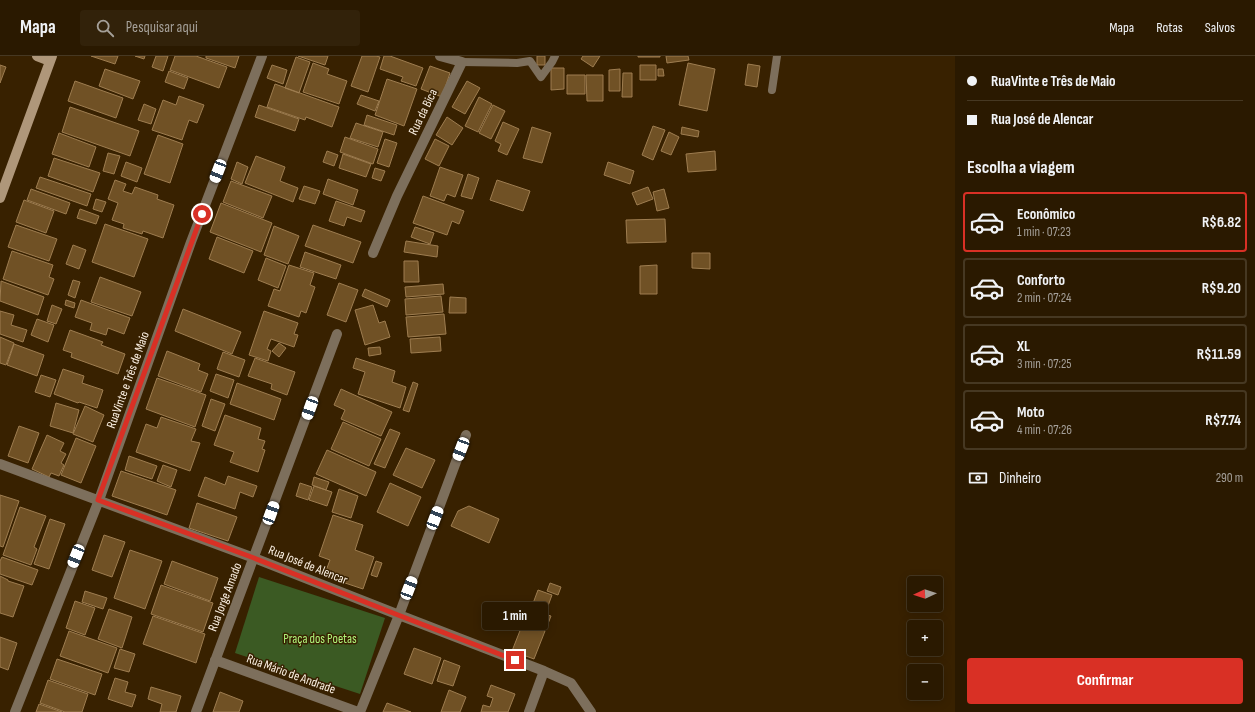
<!DOCTYPE html>
<html lang="pt">
<meta charset="utf-8">
<style>
:root{--surface:#2a1900;--page:#32220a;--text:#f1f3f6;--muted:#a5a099;--line:#463822;--accent:#d93025}
body{margin:0;font-family:"Sofia Sans Condensed",sans-serif;background:var(--page);color:var(--text);height:100vh;display:flex;flex-direction:column;font-size:15px;white-space:nowrap}
*{box-sizing:border-box;margin:0}
p{font-size:13px;color:var(--muted)}
.icon{flex:none;width:22px;height:22px;fill:none;stroke:currentColor;stroke-width:2;stroke-linecap:round;stroke-linejoin:round}
.map{position:relative;flex:1;overflow:hidden}
.side{display:flex;flex-direction:column;background:var(--surface);width:300px}
.side>*{flex:none}
.hud{display:grid;align-content:center;height:88px;padding:0 12px;background:var(--surface)}
.needle{width:26px;rotate:267deg}
.tools{position:absolute;left:907px;top:520px;display:grid;gap:8px}
.tools a{display:grid;place-items:center;width:36px;height:36px;border-radius:4px;background:var(--surface);box-shadow:0 2px 10px #0003,0 0 0 1px var(--line);font-size:20px}
.end{position:absolute;width:18px;height:18px;margin:-9px;border:5px solid #d93025;background:#fff;box-shadow:0 0 0 2px #fff}
.from{border-radius:50%}
.bubble{position:absolute;height:28px;border-radius:4px;background:var(--surface);box-shadow:0 2px 10px #0003,0 0 0 1px var(--line);font-size:13px;font-weight:700;line-height:28px;text-align:center}
.car{position:absolute;width:12px;height:24px;margin:-12px -6px;border-radius:5px;box-shadow:0 0 3px 1px #0007;background:linear-gradient(#fff 24%,#345 0 40%,#fff 0 76%,#345 0 86%,#fff 0)}
.hud b{display:flex;align-items:center;gap:14px;height:38px;font-size:15px}
.hud b+b{border-top:1px solid var(--line)}
.hud i{width:10px;height:10px;background:var(--text)}
ul{padding:0;list-style:none}
li{display:flex;align-items:center;gap:12px;height:60px;margin:0 8px 6px;padding:0 4px;border:2px solid var(--line);border-radius:4px}
li div{flex:1}
li b{display:block;font-size:15px}
li em{font-style:normal;font-weight:700}
li.on{border-color:var(--accent)}
li>.icon{width:36px;height:36px;stroke-width:1.5}
h2{padding:0 12px;font-size:18px;line-height:48px}
.pay{display:flex;align-items:center;gap:10px;height:44px;padding:0 12px;font-size:15px}
.pay p{margin-inline-start:auto}
.button{display:flex;gap:8px;margin-top:auto;padding:8px 12px}
.button a{flex:1;height:46px;border-radius:4px;background:var(--accent);color:#fff;font-size:16px;font-weight:700;line-height:46px;text-align:center}
header{display:flex;align-items:center;gap:24px;box-sizing:border-box;height:56px;padding:0 20px;background:var(--surface);border-bottom:1px solid var(--line)}
header strong{font-size:19px}
nav{display:flex;gap:22px;margin-inline-start:auto;font-size:14px}
.search{width:280px;height:36px;background:var(--page);display:flex;align-items:center;gap:10px;box-sizing:border-box;padding:0 14px;border-radius:4px;color:var(--muted);font-size:15px}
main{display:flex;flex:1;min-height:0}
.map>svg:first-child{display:block}
</style>
<header>
<strong>Mapa</strong>
<div class="search"><svg class="icon" aria-label="search" viewBox="0 0 24 24"><circle cx="10" cy="10" r="6"/><path d="M15 15l6 6"/></svg>Pesquisar aqui</div>
<nav><a>Mapa</a><a>Rotas</a><a>Salvos</a></nav>
</header>
<main>
<div class="map">
<svg width="955" height="656" viewBox="0 0 955 656">
<rect width="100%" height="100%" fill="#382100"/>
<!-- green -->
<path fill="#3b5a23" d="M259,521L385,562L360,638L235,597Z"/>
<!-- building -->
<path fill="#705125" stroke="#9e7d50" d="M91,0H118L115,8Z
M135,0H145L144,3Z
M156,0H168L163,15L152,11Z
M175,0H196L227,11L219,32L170,14Z
M206,0H239L235,12L206,2Z
M298,0H328L325,9Z
M362,0H376L380,1L368,36L351,30Z
M384,0H390L423,12L416,30L401,25L403,21L380,13Z
M537,0H545V9H537Z
M583,0H600L593,11L581,3Z
M638,0H660V1H638Z
M666,0H688L689,4L667,7Z
M296,1L310,6L299,37L285,32Z
M313,7L329,13L327,18L347,25L339,48L303,36Z
M688,7L715,13L707,55L679,49Z
M748,8L760,10L757,31L745,29Z
M0,9L6,11L0,27Z
M272,9L287,14L283,28L267,22Z
M640,9H656V24H640Z
M430,10L450,17L442,41L421,33Z
M551,12H564V33L551,34Z
M105,13L140,25L133,43L99,30Z
M620,13V35H609V14Z
M658,13H663L664,20H658Z
M169,15L188,22L184,33L165,26Z
M623,17H632V41H622Z
M567,19H585V38H567Z
M586,19H603V45H587Z
M387,23L417,33L404,70L375,59Z
M75,25L123,42L116,62L68,45Z
M467,25L480,32L465,58L452,51Z
M275,28L339,51L332,71L306,61L305,64L267,51Z
M361,39L379,45L375,55L357,48Z
M179,40L204,49L197,67L189,64L182,84L152,74L163,44L176,49Z
M479,41L492,48L478,76L465,70Z
M144,48L156,53L151,68L138,64Z
M259,49L299,63L295,75L255,61Z
M493,49L505,55L491,83L479,77Z
M70,51L139,75L130,100L62,76Z
M367,59L397,69L394,79L364,69Z
M447,61L463,72L452,89L436,79Z
M503,66L519,73L507,99L498,95L501,88L495,85Z
M356,67L383,76L378,91L350,82Z
M653,70L665,74L653,104L642,99Z
M532,71L551,77L542,107L523,102Z
M682,71L699,75L698,81L681,78Z
M669,76L679,81L671,99L661,95Z
M59,77L96,91L89,111L52,98Z
M158,79L183,88L170,127L144,118Z
M345,81L378,93L373,108L340,96Z
M385,83L397,87L389,111L377,107Z
M435,83L449,90L439,110L425,103Z
M327,95L338,99L334,110L323,106Z
M715,95L716,114L688,116L686,98Z
M108,97L120,100L114,118L103,115Z
M343,98L371,108L366,121L339,112Z
M256,100L285,111L280,125L298,132L293,146L245,127Z
M54,102L100,117L93,136L48,120Z
M126,106L142,112L137,126L121,120Z
M237,106L248,111L242,128L231,123Z
M608,106L634,115L630,128L604,119Z
M440,111L463,119L455,141L447,138L444,145L430,140Z
M375,112L385,115L381,125L372,122Z
M468,118L479,122L472,143L461,140Z
M40,121L91,138L87,150L36,132Z
M328,123L358,134L353,149L323,138Z
M115,124L126,128L123,135L132,138L135,131L158,139L157,143L174,149L163,182L143,175L142,178L123,172L124,168L112,164L118,147L108,143Z
M497,124L530,135L523,155L490,144Z
M231,125L272,140L263,162L223,146Z
M304,130L320,135L315,148L299,143Z
M648,131L653,143L637,149L632,137Z
M31,133L70,147L66,158L27,144Z
M664,133L669,152L657,155L653,136Z
M423,140L464,155L459,168L452,165L447,179L413,167Z
M96,143L106,146L102,156L93,153Z
M24,144L54,155L46,177L16,166Z
M336,145L365,155L361,166L347,161L344,170L329,165Z
M221,147L272,167L261,196L210,176Z
M80,153L99,160L96,168L77,162Z
M665,163L666,186L627,187L626,164Z
M105,168L148,183L134,221L92,206Z
M16,169L57,183L49,205L8,191Z
M313,169L361,186L353,207L305,190Z
M274,170L299,180L288,208L264,199Z
M415,171L434,177L430,188L411,181Z
M217,181L253,195L244,217L209,203Z
M406,185L438,190L437,201L404,196Z
M73,189L86,194L79,213L66,208Z
M12,195L53,209L49,221L54,223L48,239L3,223Z
M305,196L341,209L336,223L300,211Z
M692,197H710V213L692,212Z
M266,202L286,210L278,232L258,224Z
M404,205H418L419,226H404Z
M289,209L314,217L310,229L315,231L306,257L301,255L299,261L268,250L274,233L280,235Z
M657,209V238H640V210Z
M100,221L141,236L132,260L91,246Z
M73,224L80,226L75,242L68,239Z
M1,225L44,241L38,259L0,245Z
M339,227L358,234L346,266L327,259Z
M443,228L444,238L406,241L405,231Z
M365,233L390,244L387,251L362,240Z
M441,240L443,256L406,259L405,243Z
M450,241L466,242V257H449Z
M66,244L75,247L74,252L65,249Z
M81,244L130,262L124,278L108,272L106,279L90,274L92,267L75,261Z
M52,249L62,253L56,268L47,265Z
M373,249L379,267L385,265L390,281L365,289L355,254Z
M183,253L241,276L232,298L175,275Z
M0,255L14,259L11,269L27,274L23,286L0,278Z
M264,255L298,267L294,278L298,279L294,291L271,283L267,293L271,295L268,305L249,299Z
M444,258L446,278L408,281L406,261Z
M37,263L54,269L48,286L31,279Z
M70,274L103,286L101,289L125,298L118,318L71,301L72,297L63,294Z
M0,281L14,287L6,309L0,307Z
M440,281L441,295L411,297L410,283Z
M279,287L286,292L279,301L272,295Z
M14,288L44,299L37,320L7,309Z
M380,291L381,298L369,300L368,292Z
M167,295L200,308L198,314L208,318L201,336L158,320Z
M223,296L245,304L239,321L217,313Z
M255,302L295,316L287,339L271,333L272,328L248,320Z
M356,302L395,315L392,326L406,331L400,352L358,338L365,316L353,312Z
M63,313L84,320L82,327L103,334L97,352L79,346L78,347L54,338Z
M216,318L234,324L228,342L210,335Z
M41,319L56,324L50,341L35,336Z
M157,322L206,339L195,371L146,353Z
M413,326L418,328L409,356L403,354Z
M237,327L281,343L274,364L230,348Z
M341,333L392,356L381,380L341,363L345,354L334,349Z
M211,343L225,348L215,375L202,370Z
M56,347L79,354L73,377L50,370Z
M85,350L104,359L93,386L73,378Z
M225,359L261,372L258,383L265,385L262,393L265,394L258,416L230,406L234,396L214,389Z
M161,361L196,373L191,385L200,387L190,415L136,396L146,368L157,372Z
M343,366L381,383L369,410L331,393Z
M19,370L39,377L28,407L8,400Z
M390,373L400,377L385,412L374,408Z
M47,379L64,387L60,395L66,398L61,407L64,409L59,420L51,417L49,421L32,413Z
M76,382L96,390L81,427L61,419Z
M406,392L435,404L422,432L393,419Z
M327,394L376,416L366,440L316,418Z
M129,400L157,410L152,423L125,414Z
M163,409L177,414L171,431L157,425Z
M121,415L176,434L167,459L112,440Z
M228,420L257,430L253,441L240,436L235,453L198,440L205,421L225,429Z
M314,421L329,426L326,434L312,429Z
M300,427L312,431L308,444L296,440Z
M390,427L421,441L408,470L377,456Z
M314,430L332,436L327,450L309,444Z
M339,433L358,440L351,462L332,456Z
M0,439L19,445L3,491L0,490Z
M197,447L237,461L228,485L189,472Z
M469,450L499,463L489,487L451,470L458,455Z
M20,451L46,460L34,491L37,493L31,509L3,499Z
M333,459L363,469L355,494L374,501L363,533L324,520L330,504L319,500Z
M50,463L65,468L49,513L34,508Z
M104,479L125,486L112,521L92,514Z
M130,494L162,505L145,553L114,542Z
M2,501L38,514L32,529L0,518V505Z
M172,505L218,522L210,545L164,528Z
M376,505L382,507L377,521L371,519Z
M0,520L8,524V525L24,530L13,561L0,557Z
M550,527L561,531L558,539L547,535Z
M161,529L213,547L203,576L151,558Z
M538,534L552,539L545,558L551,560L546,573L526,566Z
M85,535L107,542L103,553L82,546Z
M75,545L95,552L85,579L66,572Z
M109,553L132,561L122,592L98,583Z
M153,560L205,578L196,607L143,588Z
M523,567L545,575L534,603L512,595Z
M69,575L117,592L108,617L60,600Z
M0,581L17,587L8,614L0,611Z
M414,592L441,602L432,628L404,618Z
M120,593L135,598L129,616L114,612Z
M57,603L102,618L95,639L50,623Z
M444,604L460,610L453,630L437,625Z
M115,622L128,626L125,636L136,639L132,651L108,643Z
M48,624L88,638L82,656H65L40,647Z
M491,629L515,638L508,656H481L483,649L490,651L493,642L487,640Z
M151,631L181,640L176,656H160L162,648L148,643Z
M449,634L466,641L460,656H441Z
M220,636L243,645L239,656H213Z
M387,647L411,656H383Z
M39,648L62,656H36Z"/>
<g fill="none" stroke-linecap="round" stroke-linejoin="round">
<!-- lane -->
<path stroke="#7d6f5c" stroke-width="8" d="M462,6L517,7L530,5L541,21L552,6L555,0
M772,34L777,0"/>
<!-- street -->
<path stroke="#7d6f5c" stroke-width="10" d="M373,197L397,140L462,6L440,0
M0,408L254,502L399,559L544,615L571,627L591,656
M215,604L358,656
M15,656L99,444L191,186L262,0
M196,656L337,278
M360,656L399,559L466,379
M529,656L544,615"/>
<!-- secondary -->
<path stroke="#af977a" stroke-width="10" d="M37,0L50,5
M0,142L52,0"/>
</g>
<g fill="none" stroke-linecap="round" stroke-linejoin="round">
<!-- route -->
<path stroke="#d93025" stroke-width="5" d="M202,158L98,444L254,502L398,559L515,604"/>
</g>
<g text-anchor="middle" dominant-baseline="central" stroke-width="3" stroke-linejoin="round" paint-order="stroke">
<!-- street labels -->
<g font-size="13" fill="#fcf1e3" stroke="#382100">
<text transform="translate(423 56) rotate(-64)">Rua da Bica</text>
<text transform="translate(128 324) rotate(-70)">RuaVinte e Três de Maio</text>
<text transform="translate(308 509) rotate(22)">Rua José de Alencar</text>
<text transform="translate(225 541) rotate(-69)">Rua Jorge Amado</text>
<text transform="translate(291 618) rotate(20)">Rua Mário de Andrade</text>
</g>
<!-- park labels -->
<g font-size="13" fill="#b0f77c" stroke="#382100">
<text x="320" y="583">Praça dos Poetas</text>
</g>
</g>
</svg>
<div class="tools">
<a><svg class="needle" viewBox="-14 -14 28 28"><path d="M0-13l5 13h-10z" fill="#e53935"/><path d="M0 13l5-13h-10z" fill="#a5a099"/></svg></a>
<a>+</a>
<a>−</a>
</div>
<i class="end from" style="left:202px;top:158px"></i>
<i class="end" style="left:515px;top:604px"></i>
<div class="bubble" style="left:482px;top:546px;width:66px">1 min</div>
<i class="car" style="left:218px;top:115px;rotate:201deg"></i>
<i class="car" style="left:310px;top:352px;rotate:200deg"></i>
<i class="car" style="left:461px;top:393px;rotate:201deg"></i>
<i class="car" style="left:271px;top:457px;rotate:20deg"></i>
<i class="car" style="left:435px;top:462px;rotate:21deg"></i>
<i class="car" style="left:76px;top:500px;rotate:202deg"></i>
<i class="car" style="left:409px;top:532px;rotate:21deg"></i>
</div>
<section class="side">
<div class="hud">
<b><i class="from"></i>RuaVinte e Três de Maio</b>
<b><i></i>Rua José de Alencar</b>
</div>
<h2>Escolha a viagem</h2>
<ul>
<li class="on"><svg class="icon" aria-label="car" viewBox="0 0 24 24"><path d="M5 17H2v-5l4-1 3-4h7l3 4 3 1v5h-3M9 17h6M6 11h13"/><circle cx="7" cy="17" r="2"/><circle cx="17" cy="17" r="2"/></svg><div><b>Econômico</b><p>1 min · 07:23</p></div><em>R$6.82</em></li>
<li><svg class="icon" aria-label="car" viewBox="0 0 24 24"><path d="M5 17H2v-5l4-1 3-4h7l3 4 3 1v5h-3M9 17h6M6 11h13"/><circle cx="7" cy="17" r="2"/><circle cx="17" cy="17" r="2"/></svg><div><b>Conforto</b><p>2 min · 07:24</p></div><em>R$9.20</em></li>
<li><svg class="icon" aria-label="car" viewBox="0 0 24 24"><path d="M5 17H2v-5l4-1 3-4h7l3 4 3 1v5h-3M9 17h6M6 11h13"/><circle cx="7" cy="17" r="2"/><circle cx="17" cy="17" r="2"/></svg><div><b>XL</b><p>3 min · 07:25</p></div><em>R$11.59</em></li>
<li><svg class="icon" aria-label="car" viewBox="0 0 24 24"><path d="M5 17H2v-5l4-1 3-4h7l3 4 3 1v5h-3M9 17h6M6 11h13"/><circle cx="7" cy="17" r="2"/><circle cx="17" cy="17" r="2"/></svg><div><b>Moto</b><p>4 min · 07:26</p></div><em>R$7.74</em></li>
</ul>
<div class="pay"><svg class="icon" aria-label="cash" viewBox="0 0 24 24"><path d="M3 7h18v10H3z"/><circle cx="12" cy="12" r="2"/></svg>Dinheiro<p>290 m</p></div>
<div class="button"><a>Confirmar</a></div>
</section>
</main>
